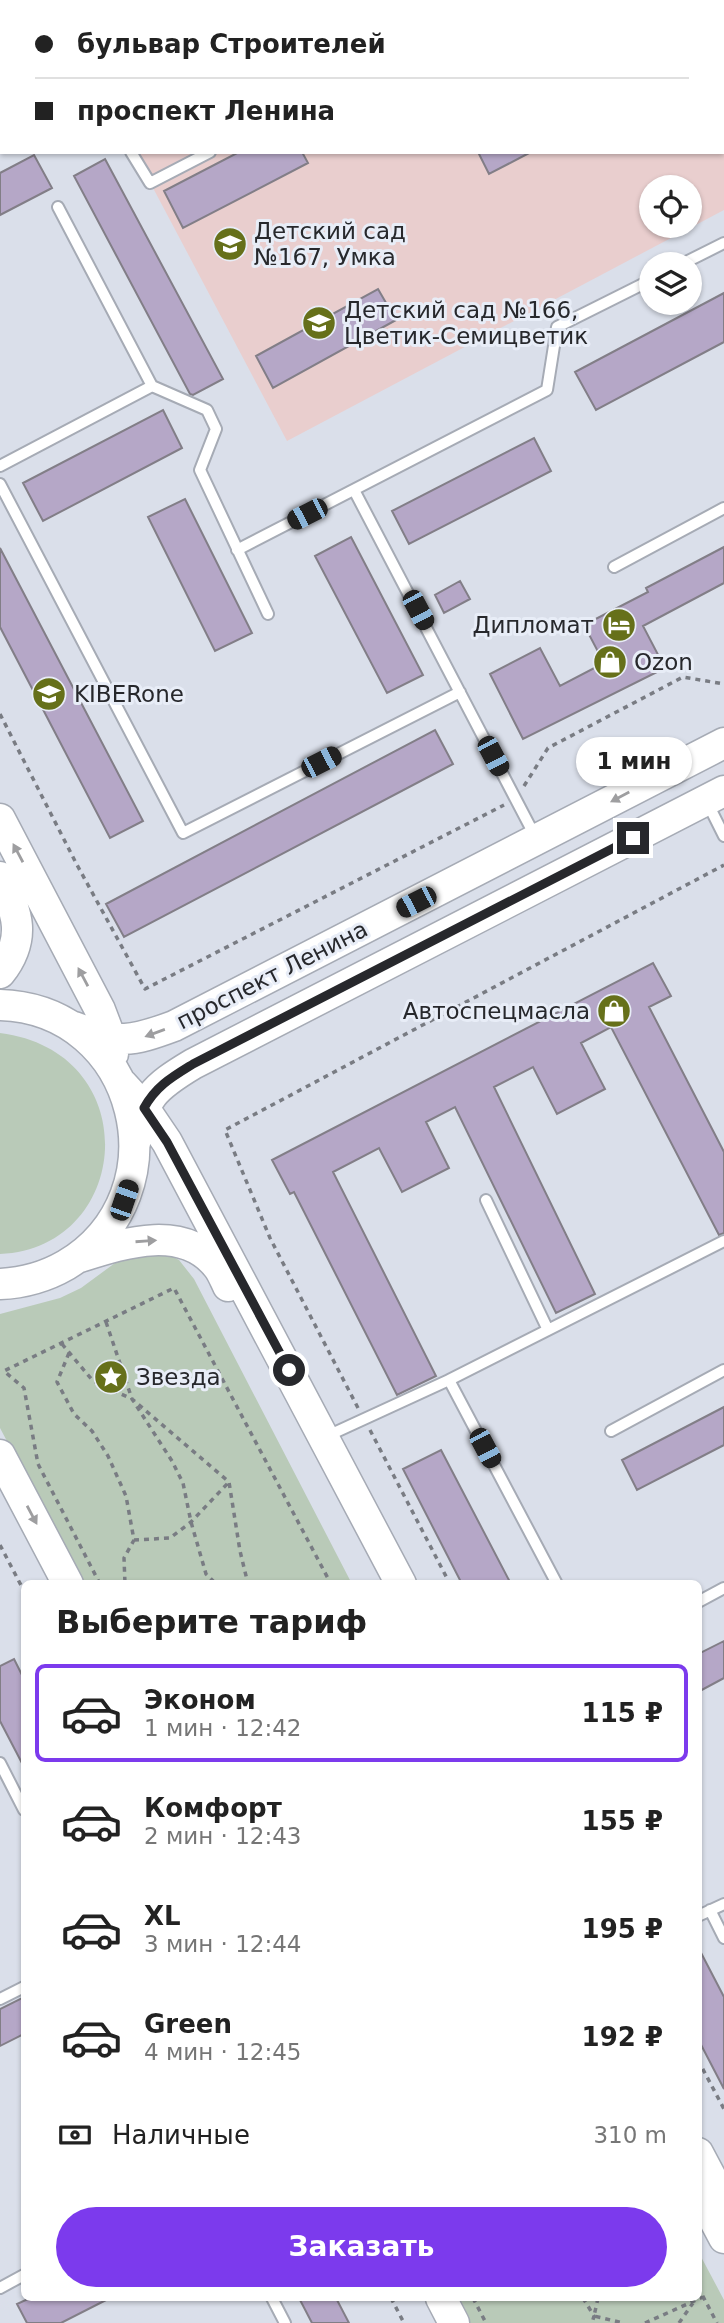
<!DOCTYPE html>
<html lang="ru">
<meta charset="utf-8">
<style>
:root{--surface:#fff;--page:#f2f2f2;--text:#222;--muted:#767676;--line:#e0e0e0;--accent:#7c3aed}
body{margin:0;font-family:"DejaVu Sans",sans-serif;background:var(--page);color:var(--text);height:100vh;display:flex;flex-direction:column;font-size:26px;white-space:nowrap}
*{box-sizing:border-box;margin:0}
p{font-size:23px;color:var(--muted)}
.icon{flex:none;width:38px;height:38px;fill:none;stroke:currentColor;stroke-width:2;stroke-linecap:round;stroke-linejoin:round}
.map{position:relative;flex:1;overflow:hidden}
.details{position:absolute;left:21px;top:1580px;width:681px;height:721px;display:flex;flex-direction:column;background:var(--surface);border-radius:10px;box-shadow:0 2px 5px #0004}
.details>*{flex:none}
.hud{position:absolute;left:0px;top:0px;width:724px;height:154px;box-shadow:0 2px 5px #0004;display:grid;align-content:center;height:154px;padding:0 35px;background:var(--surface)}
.fabs{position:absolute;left:639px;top:175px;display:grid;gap:14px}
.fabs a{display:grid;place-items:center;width:63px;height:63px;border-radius:50%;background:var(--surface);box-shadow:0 2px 5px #0004;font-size:35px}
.end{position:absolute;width:32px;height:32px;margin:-16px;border:9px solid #27282c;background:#fff;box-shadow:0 0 0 4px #fff}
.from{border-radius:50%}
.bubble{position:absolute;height:49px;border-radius:24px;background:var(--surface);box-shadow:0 2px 5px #0004;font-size:23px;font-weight:600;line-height:49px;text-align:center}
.car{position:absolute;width:21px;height:42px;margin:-21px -10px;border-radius:9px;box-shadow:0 0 5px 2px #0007;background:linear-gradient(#222 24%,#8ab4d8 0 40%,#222 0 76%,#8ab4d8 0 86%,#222 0)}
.hud b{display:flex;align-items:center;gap:24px;height:66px;font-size:26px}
.hud b+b{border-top:2px solid var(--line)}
.hud i{width:18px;height:18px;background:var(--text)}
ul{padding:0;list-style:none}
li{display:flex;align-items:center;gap:21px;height:98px;margin:0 14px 10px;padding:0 21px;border:4px solid transparent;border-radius:10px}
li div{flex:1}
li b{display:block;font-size:26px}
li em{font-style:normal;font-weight:600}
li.on{border-color:var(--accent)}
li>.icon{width:63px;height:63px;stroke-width:1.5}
h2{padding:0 35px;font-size:32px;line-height:84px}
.pay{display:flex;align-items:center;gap:18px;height:77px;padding:0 35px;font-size:26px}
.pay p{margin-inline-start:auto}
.button{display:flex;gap:14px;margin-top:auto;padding:14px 35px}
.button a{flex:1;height:80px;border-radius:42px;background:var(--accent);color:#fff;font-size:28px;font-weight:600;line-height:80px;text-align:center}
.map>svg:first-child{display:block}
</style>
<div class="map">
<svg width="724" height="2323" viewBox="0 0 724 2323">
<rect width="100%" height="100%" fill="#dadfea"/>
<!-- education -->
<path fill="#e9cece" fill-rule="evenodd" d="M307,0H724V210L287,441L134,152H723V2H304ZM651,187H690V226H651Z"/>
<!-- green -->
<path fill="#b9cab8" d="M0,1033C148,1052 132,1249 0,1254Z
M164,1252L179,1260L194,1279L352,1584H83L0,1428V1314L60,1298L81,1288L115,1263L134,1254Z
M698,2251L724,2300V2323H470L457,2298H698Z"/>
<!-- building -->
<path fill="#b5a7c7" stroke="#827e87" stroke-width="2" d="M239,152H302L308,163L183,228L164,191Z
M478,152H531L489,174Z
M34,155L52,188L0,215V173Z
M105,159L223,379L193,395L190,394L74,176Z
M378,289L396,320L273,388L256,356Z
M724,293V342L596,410L575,372Z
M163,410L182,448L43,521L23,483Z
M534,438L551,471L409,544L392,511Z
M185,499L252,633L215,651L148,517Z
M351,537L423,675L387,693L315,556Z
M724,547V583L643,626L665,668L523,739L490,674L540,648L560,686L604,663L584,625L648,592L646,588Z
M0,548L143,821L110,838L0,627Z
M460,581L470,599L444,613L435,595Z
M435,730L453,764L124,937L106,904Z
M653,963L671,996L649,1007L724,1152V1233L719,1235L611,1027L581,1043L605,1089L557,1114L533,1067L494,1087L595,1294L556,1313L455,1107L426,1122L449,1168L402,1192L379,1148L333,1172L436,1376L397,1395L294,1192L290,1194L272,1160Z
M724,1407V1445L637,1490L622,1460Z
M441,1450L511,1584H462L403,1469Z
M724,1641V1678L698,1692V1654Z
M14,1659L24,1679V1767L0,1721V1666Z
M698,1947L724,1997V2089L698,2039Z
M24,1997V2034L0,2046V2009Z
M30,2298H110L61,2323H27L17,2304Z
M299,2298H336L349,2323H312Z"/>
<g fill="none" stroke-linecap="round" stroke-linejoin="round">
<!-- lane casing -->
<g stroke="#a6abb5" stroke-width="14">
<path id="lane" d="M0,139L2,138
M131,152L150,183L210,152
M58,207L152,386
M682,264L724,243
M0,466L152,386L207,410L216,429L200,470L268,614
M0,484L183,833L460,692
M354,490L536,838
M237,550L547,390L557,327L651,280
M614,567L724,508
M707,802L724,836
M486,1200L548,1330
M449,1380L557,1584
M611,1431L724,1370
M325,1437L449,1380L724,1241
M698,1602L724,1588
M0,1763L24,1810
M710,1910L724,1938
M698,1916L724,1904
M0,1999L24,1987
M0,2288L24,2275
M272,2298L285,2323"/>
</g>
<!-- secondary casing -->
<g stroke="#a6abb5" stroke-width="33">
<path id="secondary" d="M0,819L100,1010L111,1039L113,1054
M0,877C18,912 27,939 0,973
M0,1005C139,1009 185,1194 66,1265C47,1276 23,1283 0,1284
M74,1027C118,1044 131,1042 174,1026L724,743
M122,1084L144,1108L167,1142L401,1584
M135,1143C144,1097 153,1088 193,1064L724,791
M80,1257C124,1243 184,1223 218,1267C222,1272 225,1280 228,1286
M0,1455L68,1584
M698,2153L724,2202
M698,2189L724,2238
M441,2298L454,2323"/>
</g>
<!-- path -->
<path stroke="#797c83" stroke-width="3.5" stroke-dasharray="5 5" stroke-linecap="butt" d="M0,714L76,863L145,989L504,805
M524,786L548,748L683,677L724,684
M106,1322L132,1399L229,1482L240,1551L248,1584
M62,1344L93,1381L132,1399L172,1461L183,1483L191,1522L206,1574L216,1584
M69,1353L57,1382L74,1414L92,1431L108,1456L126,1496L134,1540L124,1558L125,1584
M358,1408L270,1238L225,1130L724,865
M370,1430L450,1584
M134,1540L170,1538L191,1522L228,1483
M0,1545L24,1591
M100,1584L38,1464L24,1388L4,1371L174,1288L331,1584
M698,2060L724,2109
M698,2287L717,2323
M391,2298L404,2323
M473,2298L486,2323
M583,2298L594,2316L592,2323
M598,2298L594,2316L623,2323
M645,2323L703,2297
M679,2323L693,2303"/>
<!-- lane -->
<use href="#lane" stroke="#fff" stroke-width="10"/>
<!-- secondary -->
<use href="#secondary" stroke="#fff" stroke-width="30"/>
</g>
<!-- one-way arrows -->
<defs><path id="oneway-solid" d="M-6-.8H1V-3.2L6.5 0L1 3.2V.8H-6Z" transform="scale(1.75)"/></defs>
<g fill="#9e9ea0">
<use href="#oneway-solid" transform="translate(620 797) rotate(152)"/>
<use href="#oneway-solid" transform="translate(18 853) rotate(-118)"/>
<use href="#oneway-solid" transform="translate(83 977) rotate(-118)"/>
<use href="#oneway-solid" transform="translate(155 1033) rotate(160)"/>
<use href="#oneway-solid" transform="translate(146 1241) rotate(-4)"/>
<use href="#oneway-solid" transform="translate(32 1515) rotate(62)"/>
</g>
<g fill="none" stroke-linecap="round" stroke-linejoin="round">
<!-- route -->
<path stroke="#27282c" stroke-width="9" d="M289,1370L167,1142L144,1108C156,1086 172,1077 193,1064L633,838"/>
</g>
<!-- icons -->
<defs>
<g id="school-disc" transform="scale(1.75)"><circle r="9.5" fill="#66701a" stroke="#e8edf7"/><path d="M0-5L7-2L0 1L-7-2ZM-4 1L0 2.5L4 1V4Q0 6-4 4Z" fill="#fff"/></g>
<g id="hotel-disc" transform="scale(1.75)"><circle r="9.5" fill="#66701a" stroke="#e8edf7"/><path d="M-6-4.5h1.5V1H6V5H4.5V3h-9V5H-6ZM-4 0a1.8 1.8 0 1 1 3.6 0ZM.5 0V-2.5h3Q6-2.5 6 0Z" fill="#fff"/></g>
<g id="shop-disc" transform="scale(1.75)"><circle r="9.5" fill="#66701a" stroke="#e8edf7"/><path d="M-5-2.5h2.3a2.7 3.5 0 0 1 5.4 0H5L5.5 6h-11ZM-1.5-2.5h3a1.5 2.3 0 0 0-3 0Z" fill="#fff"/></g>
<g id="sight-disc" transform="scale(1.75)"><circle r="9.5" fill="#66701a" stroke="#e8edf7"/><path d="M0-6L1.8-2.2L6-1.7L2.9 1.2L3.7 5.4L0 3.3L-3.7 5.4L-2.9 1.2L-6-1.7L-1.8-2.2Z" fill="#fff"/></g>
</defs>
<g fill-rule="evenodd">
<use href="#school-disc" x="230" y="244"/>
<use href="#school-disc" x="319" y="323"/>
<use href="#hotel-disc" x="619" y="625"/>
<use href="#shop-disc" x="610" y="662"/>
<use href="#school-disc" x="49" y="694"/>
<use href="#shop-disc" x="614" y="1011"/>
<use href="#sight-disc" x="111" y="1377"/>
</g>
<g text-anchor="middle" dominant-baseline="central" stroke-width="6" stroke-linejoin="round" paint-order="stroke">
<!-- poi labels -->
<g font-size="23" fill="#27282c" stroke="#e8edf7" text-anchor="start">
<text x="254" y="231">Детский сад<tspan x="254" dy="26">№167, Умка</tspan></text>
<text x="344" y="310">Детский сад №166,<tspan x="344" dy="26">Цветик-Семицветик</tspan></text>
<text x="594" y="625" text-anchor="end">Дипломат</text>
<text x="634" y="662">Ozon</text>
<text x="74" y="694">KIBERone</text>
<text x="590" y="1011" text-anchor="end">Автоспецмасла</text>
<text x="136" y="1377">Звезда</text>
</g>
<!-- street labels -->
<g font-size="23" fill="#27282c" stroke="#e8edf7">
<text transform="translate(272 975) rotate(-27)">проспект Ленина</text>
</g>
</g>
</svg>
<div class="fabs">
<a><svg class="icon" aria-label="locate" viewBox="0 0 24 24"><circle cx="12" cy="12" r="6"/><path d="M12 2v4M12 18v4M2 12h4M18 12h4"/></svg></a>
<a><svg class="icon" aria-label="layers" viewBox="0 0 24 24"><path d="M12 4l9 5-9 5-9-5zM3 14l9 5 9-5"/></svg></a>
</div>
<i class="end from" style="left:289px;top:1370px"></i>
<i class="end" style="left:633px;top:838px"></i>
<div class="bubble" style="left:576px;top:737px;width:116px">1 мин</div>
<i class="car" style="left:307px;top:514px;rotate:243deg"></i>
<i class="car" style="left:418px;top:610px;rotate:152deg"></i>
<i class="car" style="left:493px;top:756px;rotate:152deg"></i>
<i class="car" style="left:321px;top:762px;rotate:63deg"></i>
<i class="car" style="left:416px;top:902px;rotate:243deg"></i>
<i class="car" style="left:124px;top:1200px;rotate:19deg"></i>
<i class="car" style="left:485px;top:1448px;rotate:152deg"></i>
<div class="hud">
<b><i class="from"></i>бульвар Строителей</b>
<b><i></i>проспект Ленина</b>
</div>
<section class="details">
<h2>Выберите тариф</h2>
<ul>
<li class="on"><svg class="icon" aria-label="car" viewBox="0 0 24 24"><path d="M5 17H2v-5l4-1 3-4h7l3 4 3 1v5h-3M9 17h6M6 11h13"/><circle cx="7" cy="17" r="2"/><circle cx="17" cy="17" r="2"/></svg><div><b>Эконом</b><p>1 мин · 12:42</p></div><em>115 ₽</em></li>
<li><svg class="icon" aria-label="car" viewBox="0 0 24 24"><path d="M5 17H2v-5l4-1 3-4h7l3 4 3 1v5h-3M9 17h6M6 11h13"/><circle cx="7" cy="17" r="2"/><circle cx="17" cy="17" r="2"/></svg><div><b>Комфорт</b><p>2 мин · 12:43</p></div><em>155 ₽</em></li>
<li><svg class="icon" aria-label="car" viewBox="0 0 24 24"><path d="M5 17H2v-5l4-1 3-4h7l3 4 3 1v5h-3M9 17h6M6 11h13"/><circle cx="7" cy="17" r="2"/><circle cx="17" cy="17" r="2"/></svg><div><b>XL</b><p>3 мин · 12:44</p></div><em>195 ₽</em></li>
<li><svg class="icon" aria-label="car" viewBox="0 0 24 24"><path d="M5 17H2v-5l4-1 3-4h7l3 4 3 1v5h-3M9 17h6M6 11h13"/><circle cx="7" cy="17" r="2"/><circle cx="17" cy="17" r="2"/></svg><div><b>Green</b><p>4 мин · 12:45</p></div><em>192 ₽</em></li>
</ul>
<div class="pay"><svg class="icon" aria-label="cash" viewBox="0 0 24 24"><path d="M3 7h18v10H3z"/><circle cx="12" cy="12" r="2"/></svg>Наличные<p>310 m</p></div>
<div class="button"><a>Заказать</a></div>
</section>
</div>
